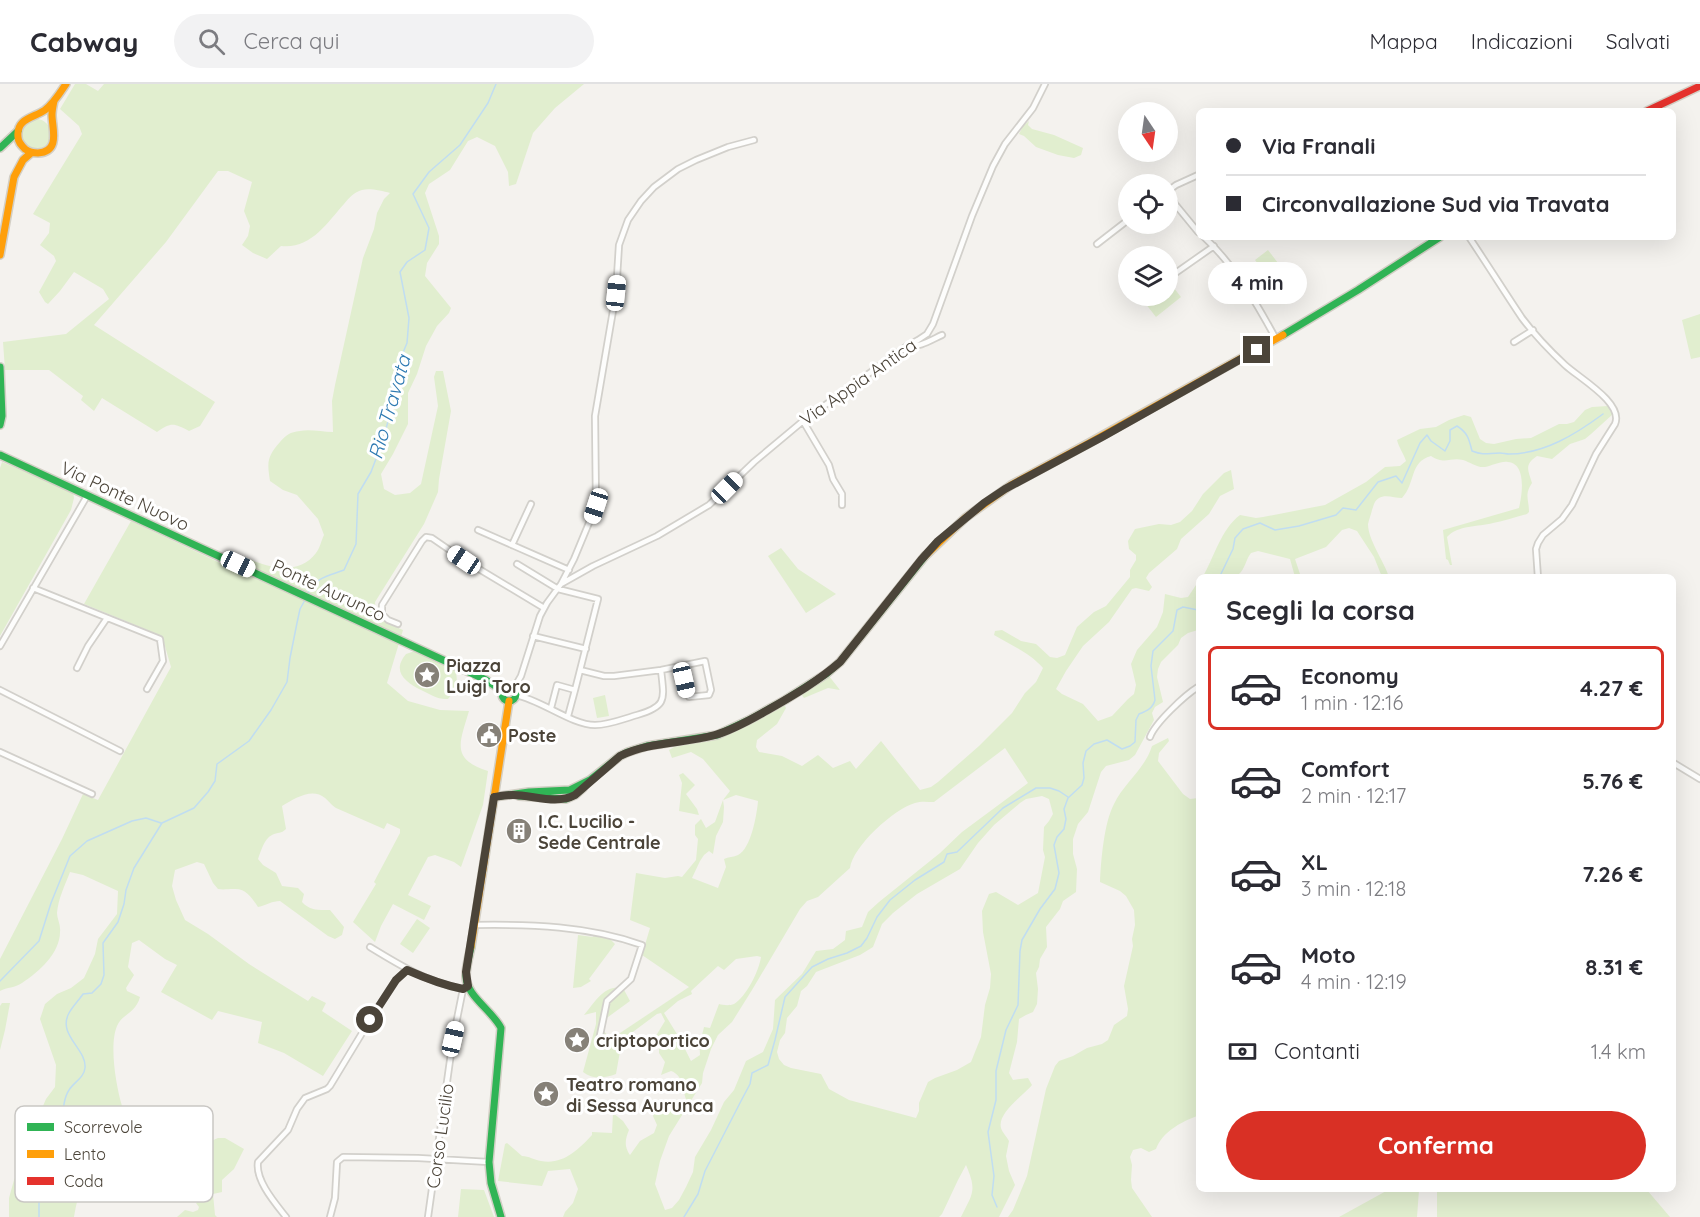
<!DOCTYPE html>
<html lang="it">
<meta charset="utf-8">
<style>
:root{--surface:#fff;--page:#f2f2f3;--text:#2b2b33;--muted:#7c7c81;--line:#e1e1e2;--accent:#d93025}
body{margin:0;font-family:Quicksand,sans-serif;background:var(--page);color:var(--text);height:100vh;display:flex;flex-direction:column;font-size:22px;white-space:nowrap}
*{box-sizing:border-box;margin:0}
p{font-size:20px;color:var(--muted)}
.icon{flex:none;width:33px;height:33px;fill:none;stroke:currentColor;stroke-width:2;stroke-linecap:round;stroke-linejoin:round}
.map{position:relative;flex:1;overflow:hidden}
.side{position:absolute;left:1196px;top:490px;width:480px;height:618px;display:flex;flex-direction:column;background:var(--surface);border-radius:9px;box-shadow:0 6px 24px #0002}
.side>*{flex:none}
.hud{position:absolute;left:1196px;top:24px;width:480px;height:132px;border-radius:9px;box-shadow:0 6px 24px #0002;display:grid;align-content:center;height:132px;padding:0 30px;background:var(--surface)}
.needle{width:39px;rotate:167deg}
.buttons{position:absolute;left:1118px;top:18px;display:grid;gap:12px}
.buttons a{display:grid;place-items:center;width:60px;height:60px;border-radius:50%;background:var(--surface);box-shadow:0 6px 24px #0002;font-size:30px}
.end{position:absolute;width:27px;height:27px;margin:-14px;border:8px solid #4b4439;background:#fff;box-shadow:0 0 0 3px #fff}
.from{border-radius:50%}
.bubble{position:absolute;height:42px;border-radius:21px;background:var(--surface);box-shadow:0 6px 24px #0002;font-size:20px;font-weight:700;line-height:42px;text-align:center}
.car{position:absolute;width:18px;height:36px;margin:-18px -9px;border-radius:8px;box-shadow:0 0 4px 2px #0007;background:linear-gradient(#fff 24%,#345 0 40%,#fff 0 76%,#345 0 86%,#fff 0)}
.hud b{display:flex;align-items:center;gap:21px;height:57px;font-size:22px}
.hud b+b{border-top:2px solid var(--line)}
.hud i{width:15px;height:15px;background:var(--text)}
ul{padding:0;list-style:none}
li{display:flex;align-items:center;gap:18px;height:84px;margin:0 12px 9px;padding:0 18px;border:3px solid transparent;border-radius:9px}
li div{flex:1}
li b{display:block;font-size:22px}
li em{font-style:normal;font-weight:700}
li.selected{border-color:var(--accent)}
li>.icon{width:54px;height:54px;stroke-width:1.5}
h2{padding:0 30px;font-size:27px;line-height:72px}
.pay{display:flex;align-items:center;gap:15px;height:66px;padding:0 30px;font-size:22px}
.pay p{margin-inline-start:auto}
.cta{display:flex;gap:12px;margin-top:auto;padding:12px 30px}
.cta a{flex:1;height:69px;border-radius:36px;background:var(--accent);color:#fff;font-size:24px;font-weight:700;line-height:69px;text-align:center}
header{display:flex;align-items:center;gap:36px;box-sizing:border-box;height:84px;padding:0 30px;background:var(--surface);border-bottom:2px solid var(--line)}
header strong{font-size:28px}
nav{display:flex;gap:33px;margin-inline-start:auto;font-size:21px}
.search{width:420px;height:54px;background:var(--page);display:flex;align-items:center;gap:15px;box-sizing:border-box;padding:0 21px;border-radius:33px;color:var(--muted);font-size:22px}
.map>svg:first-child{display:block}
</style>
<header>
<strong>Cabway</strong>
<div class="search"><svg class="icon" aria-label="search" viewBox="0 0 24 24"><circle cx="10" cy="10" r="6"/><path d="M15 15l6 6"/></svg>Cerca qui</div>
<nav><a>Mappa</a><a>Indicazioni</a><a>Salvati</a></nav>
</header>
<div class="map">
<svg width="1700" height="1133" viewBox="0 0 1700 1133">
<rect width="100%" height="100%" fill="#f4f2ee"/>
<!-- green -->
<path fill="#e1eecf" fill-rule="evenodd" d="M75,0H86L98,7L104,0H584L555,24L533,49L516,100L509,102L508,88L495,62L477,53L468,57L450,86L429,100L425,109L439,152V160L427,179L425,192L451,224L449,229L437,242L426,262L417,290L408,309V340L393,370L381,390L384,405L395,411L410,409L421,400L438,322L434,293L436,287H443L451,327L439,395L438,408L424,440L375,518C376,538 387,539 403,546L387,599L408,617L440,626L469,627C460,658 450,675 488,687L483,721L461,783L454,778L435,771L428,773L408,811L431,822L424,836L393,820L381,842L375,858L353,838L376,800L374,798L400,749V745L387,739L384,745L336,724C331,721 329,717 325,714C312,703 294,715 282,722L286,745C281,750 278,748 272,751C264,755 261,767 258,775L263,781L276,789L282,802L298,804L304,810L302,818C310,827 319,826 330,826L344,843L342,851L335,855L328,852L280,817C272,817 267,821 258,823C252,814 246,804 234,805C227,805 224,806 218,805L213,799L204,780L197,778L175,786L172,802L176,816L185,836L208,850L249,880L308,917L312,912L326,919L322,927L352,947L323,992L284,969L258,959L262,938L218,927L212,936L161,908L177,881L165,875L139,856L132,859L128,883L134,891L126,904L127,907L140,913C136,929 122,930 117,942C109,961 116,1002 122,1022C125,1031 130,1040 134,1048L131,1056C109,1053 113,1061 104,1075C99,1082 91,1089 85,1097C79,1107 76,1121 74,1133H9V1114L14,1096L25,1072L41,1045L40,1029L46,1015L55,1003L56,981L40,935L45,920L57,910L71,904L84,894L95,870L98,855L117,830L118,807L83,791L70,788C65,801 58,815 57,829C57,835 61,841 60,848C60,869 39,888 22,899C15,904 7,903 0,907V875L62,755L83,710L98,716L171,583L162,552L84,520L131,437L235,486L241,472C265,482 297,494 316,469C320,464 321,457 324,451L318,435L297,411L283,406L270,397C267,378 267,373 280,358C286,351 290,348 300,347C310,345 322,348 333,348L332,317L335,301L363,174L374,145L377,129L384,115L390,109C382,107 370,104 362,106C354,108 349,114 344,120C326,140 311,165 281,162L267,175L253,169L242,161L248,152L250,142L244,127L252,98L228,87H218L166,158L94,241L215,318L200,342L189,347C174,339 171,338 157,348L102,314L94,327L81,316L83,312L49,286H5L3,258L66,250L109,215L103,205L74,188L60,207L48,220L45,218L39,208L56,177L54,172L40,161L49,149L50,139L33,130L82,50L79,42L60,25Z
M21 50a15 15 0 1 1 30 0a15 15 0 1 1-30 0Z
M1029,37L1028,41L1032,45L1054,51L1083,64L1081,71L1074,74L1058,71L1036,63L1024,52L1019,50L1023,42Z
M1268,166L1288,192L1275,202L1255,176Z
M1170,199L1181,213L1156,233L1145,219L1154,212H1167V202Z
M1700,230V273L1691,275L1682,236Z
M1608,322L1612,326L1613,330L1591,350L1585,355L1570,360L1552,375L1537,372C1524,381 1528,386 1532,399C1524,411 1529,415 1529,428L1527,430C1516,433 1504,437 1493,439C1478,443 1458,441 1447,453L1452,481H1450L1448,476L1446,475L1443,446L1519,424C1522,411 1527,380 1508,378C1500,377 1492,382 1485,383C1477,384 1470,378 1463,376C1450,373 1445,381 1431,372C1409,378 1416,399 1402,414C1395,414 1385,410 1379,414C1374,417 1374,421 1372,426C1371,431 1369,435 1368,440C1368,456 1384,477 1389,493H1382L1374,473L1357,447L1349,444L1342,446L1326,463L1295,475L1301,493H1295L1290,475L1258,467L1251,469C1246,475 1245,485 1239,490C1233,496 1211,493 1202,494C1214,474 1221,445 1240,431L1256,434L1263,433L1325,421L1366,398L1385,383L1400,382L1406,377C1404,370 1399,364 1397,356L1420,345L1436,343L1449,336L1464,331L1471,333L1480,355L1486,359L1494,360L1516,355L1531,354L1559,340H1567L1574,338L1585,326L1592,323Z
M2,378L73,408L74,414L71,426L0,552V384Z
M1231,386L1234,405L1220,412L1209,430L1181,455L1177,465L1149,489L1146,494L1152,503L1149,507L1136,504L1132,505L1109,538L1083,562L1066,587L1056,605L1062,610L1083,620L1098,637L1112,632L1128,615L1134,610L1136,601L1131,580L1137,566L1157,543L1163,528L1165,510L1181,514L1188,513L1198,498V546L1188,549L1181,554L1178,561L1161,578L1158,585L1157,593L1163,618L1155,623L1152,629L1154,636L1135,671L1129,676L1106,682L1101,688L1088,728L1078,740L1073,755V770L1077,785L1076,808L1063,817L1060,825L1046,843L1047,863L1040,875L1039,883L1036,889L1038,905L1037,920L1033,928L1026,931L1019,935L1017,958L1009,989L1013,996L1028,994L1032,1001C1023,1012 997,1029 1001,1044C1002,1048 1007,1053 1009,1057L1006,1072L1009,1087L1015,1101L999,1133H961C973,1109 977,1107 966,1081L958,1096L942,1130L939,1133H563L565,1128L573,1119L578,1105L570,1085L548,1087L542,1102L498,1097L505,1060L507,1059L522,1072C529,1072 534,1076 541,1077C563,1081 578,1066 592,1051V1048L612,1049L613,1029L623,1037L629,1046C625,1056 624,1062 630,1071L640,1057L654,1049L657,1041L653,1032L657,1017L676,1024L686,1015C682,1004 683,991 671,987L661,991L665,978L659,969V962L654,955L665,937L661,929L657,930L622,956L616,990C605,994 593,996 583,988L596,940V928L584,931C595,918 604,900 623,904L630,917L604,936L602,945L610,954L617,951L689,903L642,871L650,844L630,836L636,789L665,794L678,792L682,793L696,776L698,755L695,751V741L701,735L706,744L715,738L723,716L730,707L703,675L691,668L672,674L669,666L674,663L719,654L753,638L784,620L786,624L777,640L757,656L756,663L759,668L782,672L802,682L818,671L833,684L850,677L856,685L881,657L920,706L931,703L938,698L979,662L1012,629L1025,609L1036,598L1043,584C1030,569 1011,561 994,551L995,547L1002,546L1021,557L1036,560L1050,573L1057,574L1065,571L1077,543L1094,528L1106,522L1130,493V486L1136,476V471L1129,465L1128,457L1135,445L1159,440L1171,441L1180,438L1192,427L1203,410L1224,389ZM1005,664L1028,699L962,748L940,769L879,818L868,828L862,843L846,847L845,856L833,865L816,867L802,890L775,916L773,945L763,968L746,977L734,1006L724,1018L711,1046L695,1073L693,1088L686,1103L679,1116L672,1124L665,1126L655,1100L660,1077L669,1052L702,999L703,989L711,965L718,951L732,938L752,906L800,825L807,817L818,813L850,784C853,762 894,725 915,719C921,717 927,718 934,718ZM736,711L758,717C757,730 751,765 738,771C734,773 728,773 724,775L726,783L718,804L692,794L700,777L704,771L709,767L713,770L716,752L723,738L724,723L723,716ZM1042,712L1049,715L1053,730L1049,737L1044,743L1043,766L1045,773L1038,809L1018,821L996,808L989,810L982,827L983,848L991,890L990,904L985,921L981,953L971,978L957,986L935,994L928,998L919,1019V1027L916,1034L849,1016L829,1005L821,990L791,984L784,981L779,975L777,968L780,956L785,949L787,934L797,922L801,907L807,902L816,888L860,871L873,863L882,840L893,829L917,810L960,785L978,759L994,741L1020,719L1026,715ZM757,872L761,873C759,887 746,913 734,920C729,922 723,921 719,920L710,944L704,943C701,956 699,957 700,971L691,977L684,963L683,956L680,955L664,929L678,917L692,910L691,907L718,882L724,886L736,875Z
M781,464L798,485L836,510L806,529L768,472Z
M415,567L455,586C459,597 456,606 448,615C438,616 430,610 421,606C406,598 391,588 406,570Z
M829,592L840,606L828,604L804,614L801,610Z
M605,611L609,632L597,634L593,614Z
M1168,654L1169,657L1159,669L1158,677L1183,710L1190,715L1198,714V1033L1197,1032C1181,1038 1162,1048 1156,1065L1149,1068L1141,1064L1133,1066L1130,1073L1132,1081L1131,1096L1132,1104L1152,1133H1008L1013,1126L1027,1092L1046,1005L1055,982L1059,977L1073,972L1087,964L1102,960L1108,956L1114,941L1127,932L1128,925L1124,902L1133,862L1132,855L1135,841L1134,826L1126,812L1120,807L1100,798C1101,776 1104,739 1114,720C1124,699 1145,685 1152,662Z
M683,689L695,701L686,710L697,725L699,731L679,727L682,699L679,691Z
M417,835L430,844L413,869L400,860Z
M578,851L593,853L594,851L610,855L615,860L589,895L591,897L581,903L573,904Z
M2,919H10L5,946L0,966V922Z
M218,1054H225L244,1065L234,1085L222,1096V1108L213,1110L215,1131L217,1133H177L185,1126L193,1128L198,1126L199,1123L196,1119C200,1116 204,1113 203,1108C201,1093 157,1067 145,1059L146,1058L178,1076L197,1082C207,1071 201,1060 218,1054Z
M461,1105L484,1106L494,1133H458Z
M1388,1106H1419L1417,1133H1339Z
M1437,1106H1647L1670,1133H1437Z"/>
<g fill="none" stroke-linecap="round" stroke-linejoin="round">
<!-- stream -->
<path stroke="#c0ddf1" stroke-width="1.5" d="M1219,494L1233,465L1235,454L1243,445L1260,439L1275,446L1299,442L1336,431L1343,424L1356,426L1378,398L1396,392L1402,399L1420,359L1427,351L1431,357L1445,367L1450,357V346L1457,342C1468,349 1469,355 1472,367C1485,372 1488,369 1500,369C1503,369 1506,370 1509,370C1544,370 1576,350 1603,330
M308,509C316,493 328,492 344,486L356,460L358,410L371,388L382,359L392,323L390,308L397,283L407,259L409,234L400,188L407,178L425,166L429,144L413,110L429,88L460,61L488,19L496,0
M0,897L39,857L51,819L70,772L87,757L132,737L146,734L161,739
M997,1123L992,1111L994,1092L988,1048L996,1016V987L1006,946L1018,921L1020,867L1022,856L1040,825L1055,805L1059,789L1054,761L1057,753L1064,745L1066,735L1064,725L1068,714L1082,701L1084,694L1083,679L1086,667L1094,660L1107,656L1122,665L1130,662L1135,658L1136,636L1139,630C1147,627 1153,624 1155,616L1151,582L1153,567L1173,547L1177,526L1183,523L1198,526
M39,1133V1117L46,1091L55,1074L57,1065L65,1055L70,1044C68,1040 65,1037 64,1033C62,1025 65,1012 69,1006C74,998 84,994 85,984C87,965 57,951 69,929C73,922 79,916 83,910L92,909L101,900L104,891L103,859L118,838L124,820L126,806L134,784L162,739L194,724L208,708L215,697L217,680L249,657L271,626L287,598L290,574L297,539L300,525L305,516
M684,1133L698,1110L705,1087L741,1017L750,1000L752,989L768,981L775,956L785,913L812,883L828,875L847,869L861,862L867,854L877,833L890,816L915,796L944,778L947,770L957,768L1003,724L1036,704H1050L1059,707L1068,713"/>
<!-- street casing -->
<g stroke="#d2d0cb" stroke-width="8">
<path id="street" d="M1198,91L1176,101L1168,107L1175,120L1198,148
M1204,153C1235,182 1256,218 1276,255
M1469,153C1487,180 1504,207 1522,234C1534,250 1550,267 1565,281C1579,294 1624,319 1615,340L1596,370L1572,421L1562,435L1543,451L1538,459L1536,465L1538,494
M1097,160L1128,136
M1167,195L1214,162
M1514,258L1533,246
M907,262C919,264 931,256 942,251
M803,337L829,381L833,395L842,410V421
M478,446L569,486
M512,461L531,420
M517,480L558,505L598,515L575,606
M561,500L593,482L657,452L709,421L754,378L803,337L907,262L918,256L927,250L933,240L972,132L993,82L1005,60L1033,24L1045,0
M33,504L160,555L163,577L147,605
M398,540L388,536L382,530V521L422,457L426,453L432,454L464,476L544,524
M533,552L586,565
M0,562L87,412
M77,584L88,562L107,534
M580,586L604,592H614L661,586L705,577L711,606L709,611L689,613L681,582
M514,604L521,592L540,532L547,519L561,500L574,475L596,422L595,332L616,209L619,161L628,136L641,117L654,103L678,85L696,76L728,63L754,56
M0,606L120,667
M516,611C541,616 572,641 595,641C609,641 623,635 637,631C668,622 664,615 661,586
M551,624L557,601L575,606L568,632
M1150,653C1155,639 1185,611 1198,603
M0,668L92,710
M1672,678L1700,695
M474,841C530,840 589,842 642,861L631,895L607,917L599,956
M370,863C401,882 427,898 463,905
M286,1133C275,1119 255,1096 258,1078L288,1046L297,1025L305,1014L327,1005L330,1002L370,936L396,896L407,886
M330,1133L335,1114L337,1078L343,1073L418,1074L489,1078
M428,1133L453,955L463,905L468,902"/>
</g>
<!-- fast casing -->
<g stroke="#d3cfc5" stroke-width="10">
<path id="fast" d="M0,64L18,47
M1283,251L1358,206L1440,153
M0,283L2,332L0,341
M0,371L469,588L486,596L503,607
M502 610a7 7 0 1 1 14 0a7 7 0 1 1-14 0Z
M519,712L566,715L575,711L583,704
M494,713L529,708L570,706L590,696L620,672L628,668L647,662L717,651L749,636L785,616L826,590L840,578L925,472
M471,863C469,872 466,883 466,892C466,912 492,926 501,944L489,1078L491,1099L501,1133"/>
</g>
<!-- slow casing -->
<g stroke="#d3cfc5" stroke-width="10">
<path id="slow" d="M54,17C53,22 52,26 52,31C52,44 61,68 38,69C33,69 29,68 25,65C21,61 18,58 18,53C16,34 34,34 45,26C54,19 60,9 66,0
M0,171L14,93L23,76L31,69
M925,472L965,434L1011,401L1089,359L1283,251
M471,863L509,617"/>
</g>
<!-- jam casing -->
<g stroke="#d3cfc5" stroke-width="10">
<path id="jam" d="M1647,27L1700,2"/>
</g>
<!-- street -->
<use href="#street" stroke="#fdfdfc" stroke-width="4.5"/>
<!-- fast -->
<use href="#fast" stroke="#30b455" stroke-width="7"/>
<!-- slow -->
<use href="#slow" stroke="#ff9f0a" stroke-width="7"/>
<!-- jam -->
<use href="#jam" stroke="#e5322d" stroke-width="7"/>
</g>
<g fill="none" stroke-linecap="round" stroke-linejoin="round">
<!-- route -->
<path stroke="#4b4439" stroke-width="8" d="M370,936L396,896L407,886C425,894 443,901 463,905L468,902L466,888L494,713C501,712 507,711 513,711C533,711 556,721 575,711L620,672C650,657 684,660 715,651C733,646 750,636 766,627C792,612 817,598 840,578L921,476L938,457L984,419L1005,405L1104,352L1257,266"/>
</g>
<!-- icons -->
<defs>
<g id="sight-disc" transform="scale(1.35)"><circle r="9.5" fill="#868178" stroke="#fff"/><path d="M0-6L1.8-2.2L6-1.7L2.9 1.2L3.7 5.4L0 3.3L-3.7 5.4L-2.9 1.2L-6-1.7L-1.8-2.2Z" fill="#fff"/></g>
<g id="civic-disc" transform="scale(1.35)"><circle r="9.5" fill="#868178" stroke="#fff"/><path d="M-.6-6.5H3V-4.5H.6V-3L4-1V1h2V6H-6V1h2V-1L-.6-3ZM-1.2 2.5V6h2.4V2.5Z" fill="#fff"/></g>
<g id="building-disc" transform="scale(1.35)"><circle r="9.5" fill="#868178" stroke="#fff"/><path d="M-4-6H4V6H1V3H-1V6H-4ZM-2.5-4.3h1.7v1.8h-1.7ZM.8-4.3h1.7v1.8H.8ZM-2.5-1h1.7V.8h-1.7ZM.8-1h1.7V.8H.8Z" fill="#fff"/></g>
</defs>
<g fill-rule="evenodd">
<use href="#sight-disc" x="427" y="591"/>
<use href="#civic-disc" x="489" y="651"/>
<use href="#building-disc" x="519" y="747"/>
<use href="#sight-disc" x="577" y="956"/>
<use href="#sight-disc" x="546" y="1010"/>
</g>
<g text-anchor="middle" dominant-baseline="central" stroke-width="6" stroke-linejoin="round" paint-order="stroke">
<!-- street labels -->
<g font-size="18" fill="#4b4439" stroke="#fff">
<text transform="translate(858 298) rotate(-35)">Via Appia Antica</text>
<text transform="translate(125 412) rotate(25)">Via Ponte Nuovo</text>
<text transform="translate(329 506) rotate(25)">Ponte Aurunco</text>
<text transform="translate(440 1052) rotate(-82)">Corso Lucilio</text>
</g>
<!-- poi labels -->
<g font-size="18" font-weight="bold" fill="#4b4439" stroke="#fff" text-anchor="start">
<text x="446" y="581">Piazza<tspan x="446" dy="21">Luigi Toro</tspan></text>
<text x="508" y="651">Poste</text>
<text x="538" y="737">I.C. Lucilio -<tspan x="538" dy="21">Sede Centrale</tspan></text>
<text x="596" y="956">criptoportico</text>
<text x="566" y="1000">Teatro romano<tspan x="566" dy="21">di Sessa Aurunca</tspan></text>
</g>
<!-- water labels -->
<g font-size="20" font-style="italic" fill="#2e7ab2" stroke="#fff">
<text transform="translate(389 323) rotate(-74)">Rio Travata</text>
</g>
</g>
<!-- legend -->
<rect x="15" y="1022" width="198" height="96" rx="9" fill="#fff" stroke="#c9c7c4" stroke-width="1.5"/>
<rect x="27" y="1039" width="27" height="8" fill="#30b455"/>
<rect x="27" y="1066" width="27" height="8" fill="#ff9f0a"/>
<rect x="27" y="1093" width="27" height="8" fill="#e5322d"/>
<g font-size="16" fill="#4b4439">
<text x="64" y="1049">Scorrevole</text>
<text x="64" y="1076">Lento</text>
<text x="64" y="1103">Coda</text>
</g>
</svg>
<div class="buttons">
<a><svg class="needle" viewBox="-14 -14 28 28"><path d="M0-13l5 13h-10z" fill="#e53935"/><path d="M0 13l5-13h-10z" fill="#7c7c81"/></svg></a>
<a><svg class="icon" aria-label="locate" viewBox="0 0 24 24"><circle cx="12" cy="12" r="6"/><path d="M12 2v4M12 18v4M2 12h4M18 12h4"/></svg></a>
<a><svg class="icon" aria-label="layers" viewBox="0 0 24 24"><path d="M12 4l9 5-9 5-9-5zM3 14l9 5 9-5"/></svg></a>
</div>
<i class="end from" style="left:370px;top:936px"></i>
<i class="end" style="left:1257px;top:266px"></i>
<div class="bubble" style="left:1208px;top:178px;width:99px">4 min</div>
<i class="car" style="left:616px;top:209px;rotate:6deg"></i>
<i class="car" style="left:727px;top:404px;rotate:45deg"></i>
<i class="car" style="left:596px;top:422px;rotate:198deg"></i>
<i class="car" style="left:464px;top:476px;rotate:304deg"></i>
<i class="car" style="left:238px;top:480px;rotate:115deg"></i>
<i class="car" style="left:684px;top:596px;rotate:167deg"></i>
<i class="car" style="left:453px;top:955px;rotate:13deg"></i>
<div class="hud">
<b><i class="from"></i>Via Franali</b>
<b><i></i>Circonvallazione Sud via Travata</b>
</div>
<section class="side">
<h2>Scegli la corsa</h2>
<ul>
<li class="selected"><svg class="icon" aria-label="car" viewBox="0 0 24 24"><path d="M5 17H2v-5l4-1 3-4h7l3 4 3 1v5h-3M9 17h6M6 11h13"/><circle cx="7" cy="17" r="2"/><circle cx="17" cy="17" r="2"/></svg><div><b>Economy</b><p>1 min · 12:16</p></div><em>4.27 €</em></li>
<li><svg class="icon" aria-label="car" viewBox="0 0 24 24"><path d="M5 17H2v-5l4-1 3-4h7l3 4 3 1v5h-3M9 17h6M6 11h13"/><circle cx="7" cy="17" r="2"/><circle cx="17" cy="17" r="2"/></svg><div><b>Comfort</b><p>2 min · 12:17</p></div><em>5.76 €</em></li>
<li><svg class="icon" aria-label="car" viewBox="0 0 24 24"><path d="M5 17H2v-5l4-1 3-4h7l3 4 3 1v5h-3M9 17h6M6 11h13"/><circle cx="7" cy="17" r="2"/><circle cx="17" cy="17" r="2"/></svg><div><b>XL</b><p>3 min · 12:18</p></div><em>7.26 €</em></li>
<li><svg class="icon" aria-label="car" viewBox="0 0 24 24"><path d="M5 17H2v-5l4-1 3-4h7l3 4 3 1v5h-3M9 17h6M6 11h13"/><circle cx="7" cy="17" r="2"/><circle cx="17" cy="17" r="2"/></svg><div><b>Moto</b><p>4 min · 12:19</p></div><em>8.31 €</em></li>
</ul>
<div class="pay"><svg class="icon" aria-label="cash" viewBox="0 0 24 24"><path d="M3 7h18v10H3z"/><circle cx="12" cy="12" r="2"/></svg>Contanti<p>1.4 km</p></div>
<div class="cta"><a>Conferma</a></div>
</section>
</div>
